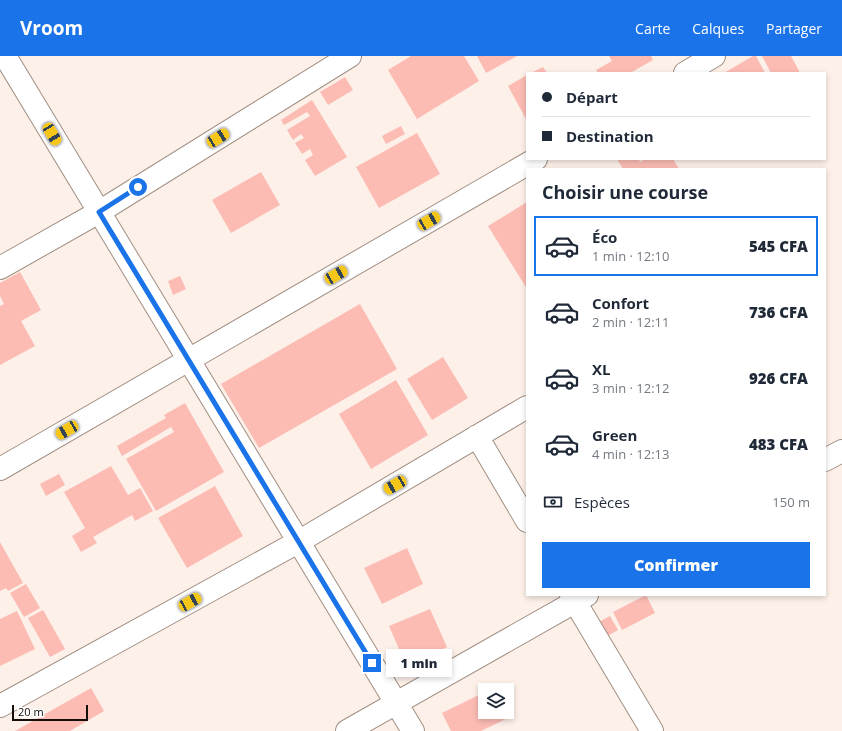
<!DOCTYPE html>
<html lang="fr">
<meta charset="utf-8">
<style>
:root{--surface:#fff;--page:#f6f6f7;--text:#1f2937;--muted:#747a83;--line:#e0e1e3;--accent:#1a73e8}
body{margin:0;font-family:"Open Sans",sans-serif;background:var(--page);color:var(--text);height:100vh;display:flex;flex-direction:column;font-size:15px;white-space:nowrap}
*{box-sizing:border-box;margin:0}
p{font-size:13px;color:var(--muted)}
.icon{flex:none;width:22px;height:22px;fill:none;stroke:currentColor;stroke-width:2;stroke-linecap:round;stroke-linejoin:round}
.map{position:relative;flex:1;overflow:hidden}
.drawer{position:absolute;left:526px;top:112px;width:300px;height:428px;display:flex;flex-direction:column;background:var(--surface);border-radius:0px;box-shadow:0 2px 6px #0003}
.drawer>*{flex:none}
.top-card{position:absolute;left:526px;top:16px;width:300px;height:88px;border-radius:0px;box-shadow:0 2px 6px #0003;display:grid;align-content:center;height:88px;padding:0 16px;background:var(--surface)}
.fabs{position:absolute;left:478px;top:627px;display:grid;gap:8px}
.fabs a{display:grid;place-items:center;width:36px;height:36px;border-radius:0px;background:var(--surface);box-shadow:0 2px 6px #0003;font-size:20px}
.scale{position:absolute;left:12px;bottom:10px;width:76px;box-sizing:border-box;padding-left:4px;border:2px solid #140e0a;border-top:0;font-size:11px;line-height:14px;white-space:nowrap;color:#140e0a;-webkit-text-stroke:3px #fff;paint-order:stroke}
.end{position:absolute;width:18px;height:18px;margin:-9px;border:5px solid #1a73e8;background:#fff;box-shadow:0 0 0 2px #fff}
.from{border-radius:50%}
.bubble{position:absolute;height:28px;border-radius:0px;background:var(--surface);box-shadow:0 2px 6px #0003;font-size:13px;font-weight:800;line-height:28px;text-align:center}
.car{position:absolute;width:12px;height:24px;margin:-12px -6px;border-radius:5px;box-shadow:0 0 3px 1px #0007;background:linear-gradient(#f5c518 24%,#345 0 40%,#f5c518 0 76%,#345 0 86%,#f5c518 0)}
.top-card b{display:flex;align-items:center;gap:14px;height:38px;font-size:15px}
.top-card b+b{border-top:1px solid var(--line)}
.top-card i{width:10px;height:10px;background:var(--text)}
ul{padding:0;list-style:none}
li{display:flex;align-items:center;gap:12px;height:60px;margin:0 8px 6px;padding:0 8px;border:2px solid transparent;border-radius:0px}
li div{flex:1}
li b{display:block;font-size:15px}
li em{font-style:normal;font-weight:800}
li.selected{border-color:var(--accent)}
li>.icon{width:36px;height:36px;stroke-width:1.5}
h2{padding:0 16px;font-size:18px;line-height:48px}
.pay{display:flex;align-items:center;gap:10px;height:44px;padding:0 16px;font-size:15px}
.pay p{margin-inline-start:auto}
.primary-button{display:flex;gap:8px;margin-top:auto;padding:8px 16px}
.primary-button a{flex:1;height:46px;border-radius:0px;background:var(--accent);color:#fff;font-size:16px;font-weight:800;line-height:46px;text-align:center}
header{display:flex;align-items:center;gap:24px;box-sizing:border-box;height:56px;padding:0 20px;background:var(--accent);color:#fff}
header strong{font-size:19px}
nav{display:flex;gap:22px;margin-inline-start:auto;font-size:14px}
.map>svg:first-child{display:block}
</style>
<header>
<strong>Vroom</strong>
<nav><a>Carte</a><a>Calques</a><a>Partager</a></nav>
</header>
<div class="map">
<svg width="842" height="675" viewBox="0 0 842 675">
<rect width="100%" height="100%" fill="#fcf0e9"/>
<!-- building -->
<path fill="#fcbcb4" d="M411,0H464L479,25L417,63L388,14Z
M477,0H517L486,17Z
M609,0H651L653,4L630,17H598L596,14L612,5Z
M753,0H756L765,17H724Z
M762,0H791L800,17H771Z
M543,11L547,17H531Z
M527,19V65L508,30Z
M345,21L353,34L328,49L320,36Z
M312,44L347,101L315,120L305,104L313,99L310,93L302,98L295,87L304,82L301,78L293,84L287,74L310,60L307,56L284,69L281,64Z
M401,70L405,78L386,88L382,80Z
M417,77L440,118L379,152L356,111Z
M617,103H639L640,106L645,103H673L679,113H623Z
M261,116L280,149L231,177L212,144Z
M527,146V233L488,170Z
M20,216L41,254L21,265L35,290L0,309V250L4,248L0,240V227Z
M180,220L186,233L173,239L168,225Z
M360,248L397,313L259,392L221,328Z
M443,301L468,342L432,364L407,323Z
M396,324L428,379L371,413L339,358Z
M185,347L224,416L156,455L126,403L174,376L171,371L122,400L117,390L166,362L164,359Z
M111,410L128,439L140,432L153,455L135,465L132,459L93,481L97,487L81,496L72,480L85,472L64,436Z
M59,418L65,429L46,440L40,428Z
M215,430L243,480L187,512L158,462Z
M0,486L23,527L8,535L6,532L0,535Z
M407,492L423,528L382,548L364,512Z
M26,528L40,552L24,561L10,537Z
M646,539L655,557L622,574L613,556Z
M430,553L447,591L406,609L389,570Z
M43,554L65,593L50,601L28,562Z
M17,555L35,593L0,610V563Z
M610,560L618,574L602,583L595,568Z
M91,632L104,655L70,675H15Z
M485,636V656H508L510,661L481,675H451L442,657Z"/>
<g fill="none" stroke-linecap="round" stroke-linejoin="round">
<!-- street casing -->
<g stroke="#a18f83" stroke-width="24">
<path id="street" d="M5,0L413,675
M685,17L714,0
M0,212L99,156L350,0
M477,380L527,465
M825,404L842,395
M0,413L536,103
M571,539L652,675
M0,650L298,486L527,351
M347,675L587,539"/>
</g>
<!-- street -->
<use href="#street" stroke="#fff" stroke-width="22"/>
</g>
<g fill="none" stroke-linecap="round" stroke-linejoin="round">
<!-- route -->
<path stroke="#1a73e8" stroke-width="5" d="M138,131L99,156L372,607"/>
</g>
</svg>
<div class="fabs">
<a><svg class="icon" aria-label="layers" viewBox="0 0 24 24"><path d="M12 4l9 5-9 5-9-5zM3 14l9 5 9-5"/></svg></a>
</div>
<div class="scale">20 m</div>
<i class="end from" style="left:138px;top:131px"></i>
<i class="end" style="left:372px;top:607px"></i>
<div class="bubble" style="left:386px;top:593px;width:66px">1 min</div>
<i class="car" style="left:52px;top:78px;rotate:149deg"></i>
<i class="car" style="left:218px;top:82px;rotate:58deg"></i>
<i class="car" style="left:429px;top:165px;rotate:60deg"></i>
<i class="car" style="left:336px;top:219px;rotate:60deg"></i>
<i class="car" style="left:67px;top:374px;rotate:240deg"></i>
<i class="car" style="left:395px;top:429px;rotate:240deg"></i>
<i class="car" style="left:190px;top:546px;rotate:61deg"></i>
<div class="top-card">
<b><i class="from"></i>Départ</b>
<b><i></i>Destination</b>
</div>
<section class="drawer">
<h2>Choisir une course</h2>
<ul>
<li class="selected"><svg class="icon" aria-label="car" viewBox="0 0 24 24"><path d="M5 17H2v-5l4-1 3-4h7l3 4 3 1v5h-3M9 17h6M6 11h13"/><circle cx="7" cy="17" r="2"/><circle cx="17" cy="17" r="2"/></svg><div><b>Éco</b><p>1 min · 12:10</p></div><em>545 CFA</em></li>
<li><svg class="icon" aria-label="car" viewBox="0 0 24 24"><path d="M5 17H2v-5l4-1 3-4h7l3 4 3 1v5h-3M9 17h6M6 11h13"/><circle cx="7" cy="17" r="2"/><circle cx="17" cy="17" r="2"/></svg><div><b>Confort</b><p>2 min · 12:11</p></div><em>736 CFA</em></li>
<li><svg class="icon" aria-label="car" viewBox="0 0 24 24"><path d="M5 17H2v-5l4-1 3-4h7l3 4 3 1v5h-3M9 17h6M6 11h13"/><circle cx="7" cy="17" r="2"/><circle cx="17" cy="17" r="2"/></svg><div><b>XL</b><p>3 min · 12:12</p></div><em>926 CFA</em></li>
<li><svg class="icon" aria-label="car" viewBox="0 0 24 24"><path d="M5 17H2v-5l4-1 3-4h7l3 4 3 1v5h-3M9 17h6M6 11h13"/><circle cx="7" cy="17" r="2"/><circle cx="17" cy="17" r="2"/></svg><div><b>Green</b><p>4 min · 12:13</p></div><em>483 CFA</em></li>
</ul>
<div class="pay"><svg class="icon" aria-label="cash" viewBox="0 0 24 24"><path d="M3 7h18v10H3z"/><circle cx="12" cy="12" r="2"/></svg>Espèces<p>150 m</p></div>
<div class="primary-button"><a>Confirmer</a></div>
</section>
</div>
